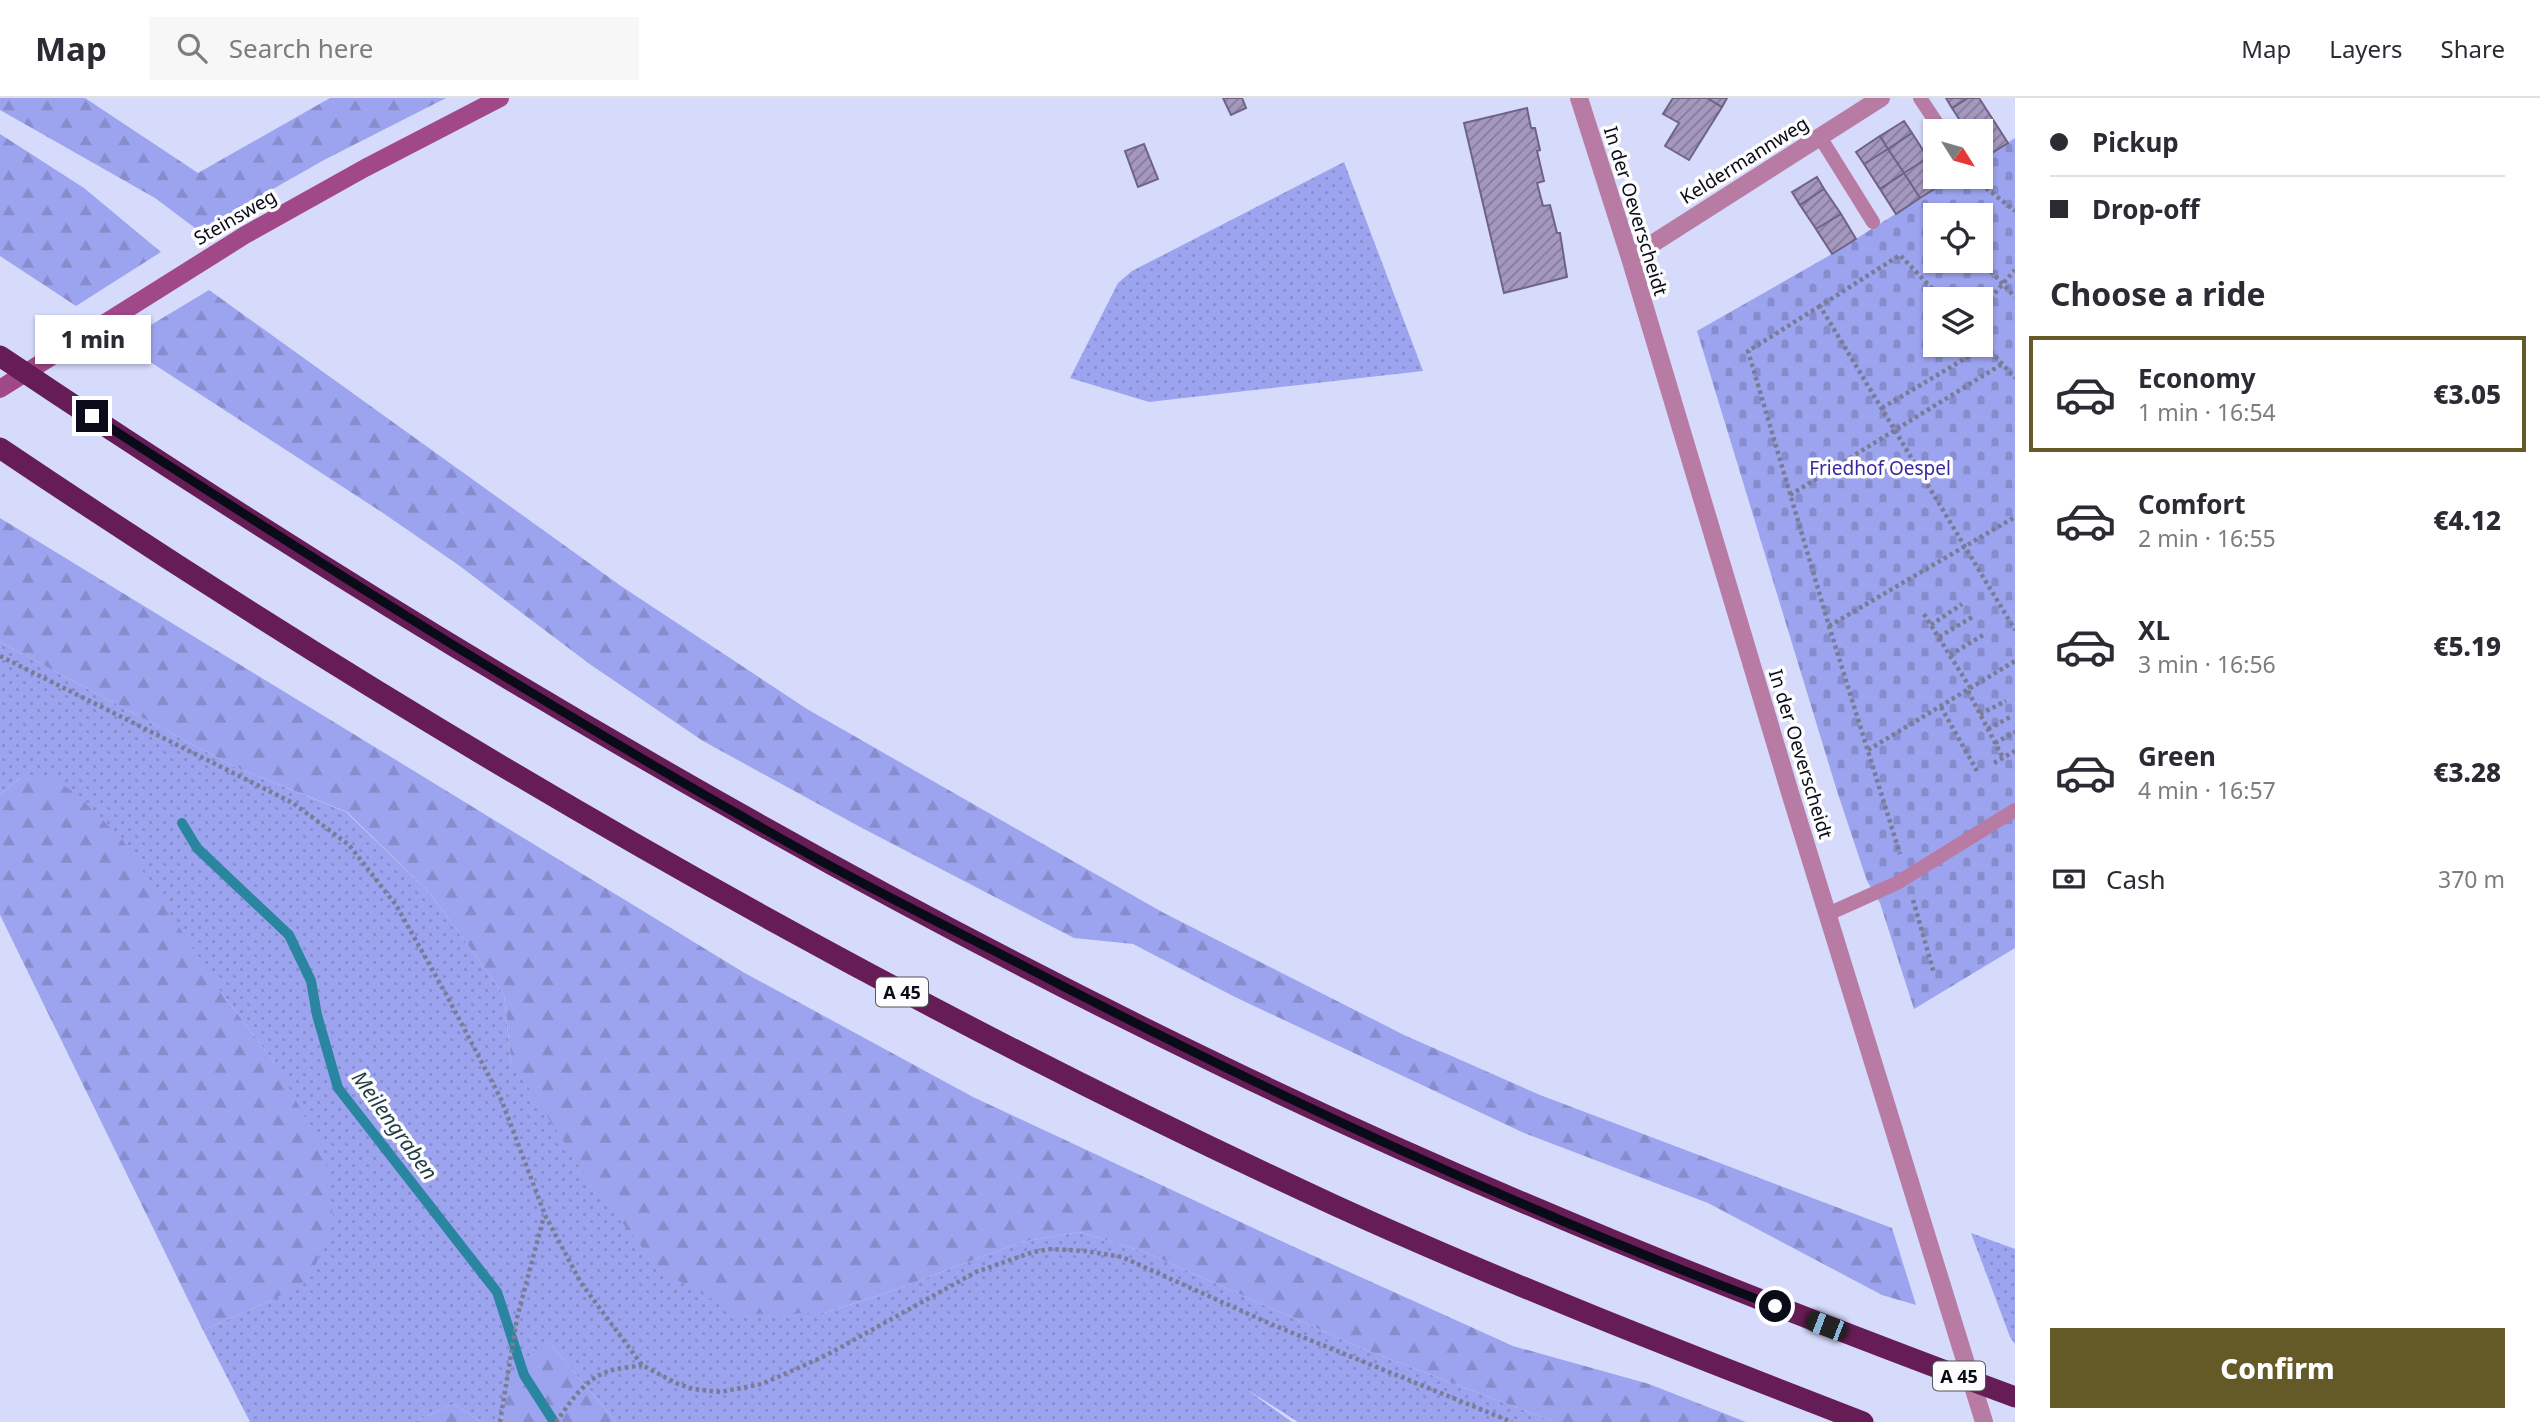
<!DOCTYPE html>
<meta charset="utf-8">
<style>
:root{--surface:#fff;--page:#f7f7f7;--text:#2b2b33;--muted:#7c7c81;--line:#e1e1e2;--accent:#635a27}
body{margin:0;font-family:"Noto Sans",sans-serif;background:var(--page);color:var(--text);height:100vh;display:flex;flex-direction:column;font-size:26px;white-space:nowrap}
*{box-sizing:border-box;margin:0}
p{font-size:23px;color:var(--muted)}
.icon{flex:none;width:38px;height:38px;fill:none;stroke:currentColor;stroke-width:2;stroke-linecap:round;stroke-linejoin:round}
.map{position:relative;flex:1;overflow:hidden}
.sheet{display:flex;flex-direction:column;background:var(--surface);width:525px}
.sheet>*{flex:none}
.top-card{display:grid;align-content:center;height:154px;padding:0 35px;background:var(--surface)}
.needle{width:46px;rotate:127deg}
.fabs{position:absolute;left:1923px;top:21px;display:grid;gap:14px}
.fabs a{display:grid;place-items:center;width:70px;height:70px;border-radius:0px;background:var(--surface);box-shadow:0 2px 5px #0004;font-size:35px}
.end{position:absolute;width:32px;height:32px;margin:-16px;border:9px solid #0a0b18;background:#fff;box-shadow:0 0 0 4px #fff}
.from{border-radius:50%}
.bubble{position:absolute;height:49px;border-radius:0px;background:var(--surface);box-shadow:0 2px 5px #0004;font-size:23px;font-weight:800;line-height:49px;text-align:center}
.car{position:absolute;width:21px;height:42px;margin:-21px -10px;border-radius:9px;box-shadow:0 0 5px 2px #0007;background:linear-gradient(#222 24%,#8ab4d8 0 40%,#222 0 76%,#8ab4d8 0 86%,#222 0)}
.top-card b{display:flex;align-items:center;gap:24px;height:66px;font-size:26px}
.top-card b+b{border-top:2px solid var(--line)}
.top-card i{width:18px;height:18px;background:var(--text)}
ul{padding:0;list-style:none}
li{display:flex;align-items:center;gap:21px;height:116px;margin:0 14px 10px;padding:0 21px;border:4px solid transparent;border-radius:0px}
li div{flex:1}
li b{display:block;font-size:26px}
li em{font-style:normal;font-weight:800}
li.selected{border-color:var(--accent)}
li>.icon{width:63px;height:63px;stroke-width:1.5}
h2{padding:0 35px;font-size:32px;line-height:84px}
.pay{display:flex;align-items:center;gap:18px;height:77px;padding:0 35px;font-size:26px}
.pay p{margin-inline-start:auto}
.action{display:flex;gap:14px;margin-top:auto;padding:14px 35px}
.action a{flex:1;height:80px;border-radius:0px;background:var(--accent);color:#fff;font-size:28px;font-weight:800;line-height:80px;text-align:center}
header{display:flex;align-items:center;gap:42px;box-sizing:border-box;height:98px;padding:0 35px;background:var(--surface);border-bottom:2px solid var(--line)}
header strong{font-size:33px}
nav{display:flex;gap:38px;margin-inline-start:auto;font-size:24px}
.search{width:490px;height:63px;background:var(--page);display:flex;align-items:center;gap:18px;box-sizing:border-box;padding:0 24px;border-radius:0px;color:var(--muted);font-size:26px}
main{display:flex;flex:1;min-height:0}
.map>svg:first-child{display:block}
</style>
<header>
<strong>Map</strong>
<div class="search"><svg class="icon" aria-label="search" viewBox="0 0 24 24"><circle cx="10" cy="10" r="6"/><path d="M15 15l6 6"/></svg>Search here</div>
<nav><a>Map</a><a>Layers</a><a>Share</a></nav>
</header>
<main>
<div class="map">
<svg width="2015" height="1324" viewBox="0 0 2015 1324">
<defs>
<pattern id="grass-dots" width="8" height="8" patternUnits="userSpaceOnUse" patternTransform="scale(1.75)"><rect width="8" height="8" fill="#9da4ef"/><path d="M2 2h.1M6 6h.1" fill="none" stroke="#868ccc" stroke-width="1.8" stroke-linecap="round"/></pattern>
<pattern id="forest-firs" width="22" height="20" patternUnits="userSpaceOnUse" patternTransform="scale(1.75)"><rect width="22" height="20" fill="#9da4ef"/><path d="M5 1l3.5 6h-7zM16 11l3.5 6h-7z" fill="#868ccc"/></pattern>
<pattern id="cemetery-stones" width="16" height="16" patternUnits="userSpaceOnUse" patternTransform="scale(1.75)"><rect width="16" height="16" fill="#9da4ef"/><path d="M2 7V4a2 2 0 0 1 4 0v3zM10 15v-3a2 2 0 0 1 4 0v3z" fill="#868ccc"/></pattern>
<pattern id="building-hatch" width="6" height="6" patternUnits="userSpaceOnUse" patternTransform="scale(1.75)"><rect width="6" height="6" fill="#a498be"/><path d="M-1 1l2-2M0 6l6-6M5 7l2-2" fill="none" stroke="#847a99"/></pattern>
</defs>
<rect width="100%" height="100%" fill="#d6dafb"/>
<!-- grass -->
<path fill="url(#grass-dots)" d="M1344,64L1423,273L1149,304L1070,280L1118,185L1132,173Z
M0,544L233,668L346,714L430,795L504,897L511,963L824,1215L886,1195L1021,1144L1080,1134L1145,1154L1361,1250L1555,1324H1298L1246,1291L1292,1324H616L549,1244L499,1324H481L454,1306L414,1324H250L203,1232L272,1202L275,965L221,894L21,680L0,696Z
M1971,1135L2015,1151V1246L2010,1239Z"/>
<!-- forest -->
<path fill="url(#forest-firs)" d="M0,0H85L198,75L330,0H446L324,62L199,133L155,100L0,12Z
M0,36L84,90L161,154L76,208L0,158Z
M209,192L621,488L807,611L1162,814L1404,937L1540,997L1892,1130L1916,1207L1882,1197L1708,1105L1524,1035L1235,899L1133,846L1074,840L862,730L703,643L591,567L457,466L383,415L121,245Z
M0,420L743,874L973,999L1292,1148L1513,1248L1649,1286L1746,1324H1555L1361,1250L1145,1154L1080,1134L1021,1144L886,1195L824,1215L739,1216L661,1173L589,1083L511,962L504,897L430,795L347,714L233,668L0,544Z
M21,680H51L74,694L122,741L221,894L275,965L324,1053L334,1124L310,1180L272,1202L203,1232L0,817V696Z
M549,1244L616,1324H499L502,1322L510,1271Z
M454,1306L481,1324H414Z"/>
<!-- cemetery -->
<path fill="url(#cemetery-stones)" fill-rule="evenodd" d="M2015,40V850L1914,911L1880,805L1867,783L1837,693L1697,233L1832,156L1954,79H1981V62ZM1936,117H1981V163H1936ZM1936,201H1981V247H1936Z"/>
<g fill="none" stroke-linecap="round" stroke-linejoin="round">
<!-- stream -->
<path stroke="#2a85a0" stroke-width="10" d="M182,725L197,750L289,837L311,883L317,917L338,990L497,1194L524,1277L554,1324"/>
</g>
<!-- building -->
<path fill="url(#building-hatch)" stroke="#6e6386" stroke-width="2" d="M1223,0H1242L1246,10L1231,17Z
M1673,0H1707L1722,9L1689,62L1665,48L1679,25L1663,16Z
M1707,0H1727L1722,9Z
M1946,0H1968L1952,10Z
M1968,0H1979L2008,45L1984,60L1981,56V33H1967L1952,10Z
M1527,10L1531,30H1535L1540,52L1537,53L1544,83L1537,85L1543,108L1550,107L1557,135H1560L1567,179L1504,195L1464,25Z
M1904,23L1912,35L1888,51L1880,38Z
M1912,35L1928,60L1904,75L1888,51Z
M1880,38L1888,51L1864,66L1856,54Z
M1144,46L1158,81L1138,89L1125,53Z
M1888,51L1904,75L1880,91L1864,66Z
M1928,60L1936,71V79H1940L1944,85L1920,100L1904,75Z
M1904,75L1920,100L1896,116L1880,91Z
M1817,79L1824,91L1800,107L1792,94Z
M1824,91L1841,116L1816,131L1800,107Z
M1841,116L1856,141L1832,156L1816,131Z"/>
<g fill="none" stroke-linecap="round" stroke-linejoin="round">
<!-- path -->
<path stroke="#797c94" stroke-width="4.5" stroke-dasharray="3.5 3.5" stroke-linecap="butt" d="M1986,90L2015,113
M1981,163L2015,199
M1942,201L1900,157L1820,208L2015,532
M1820,208L1748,253L1829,528L1900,756
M1981,211L2015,172
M1981,243L2015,280
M1882,310L1986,248
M1790,397L2002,266
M1924,516L1971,591
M1931,527L1962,506
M1829,528L2015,419
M1939,539L1974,518
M1950,557L1985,536
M0,558L293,705L349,747L396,807L447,898L501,1001L545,1117L581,1185L642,1267L676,1285L693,1291L720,1294L762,1286L825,1258L976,1174L1033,1154L1051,1151L1086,1153L1122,1159L1273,1227L1512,1324
M1968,593L2003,660
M1941,609L1977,673
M1980,616L2006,603
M1988,631L2012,618
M1995,645L2015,634
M1868,652L2015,563
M1994,665L2015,653
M1913,802L1934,875
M500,1324L517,1220L544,1118
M556,1324C570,1305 584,1281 609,1273C619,1270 632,1269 642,1267"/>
<!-- lane -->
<path stroke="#b87ba4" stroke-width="14" d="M1920,0L1942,33
M1820,39L1873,124
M1828,816L1897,785L2015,712"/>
<!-- street -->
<path stroke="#b87ba4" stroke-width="18" d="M1579,0L1630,160L1791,698L1984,1324
M1630,160L1881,0"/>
<!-- secondary -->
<path stroke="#a04888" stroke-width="18" d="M0,291L245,137L365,70L500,0"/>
<!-- highway -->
<path stroke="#661c54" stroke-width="21" d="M0,258C392,521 799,764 1224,969C1482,1094 1747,1199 2015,1299
M0,350C425,636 869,893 1334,1107C1507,1186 1685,1255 1863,1324"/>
</g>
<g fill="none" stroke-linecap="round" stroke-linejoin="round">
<!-- route -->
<path stroke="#0a0b18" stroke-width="9" d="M92,318C328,471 566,621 812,758C879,795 948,829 1016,864C1262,992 1515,1110 1775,1208"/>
</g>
<g text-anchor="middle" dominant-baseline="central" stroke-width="7" stroke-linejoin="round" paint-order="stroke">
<!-- shield labels -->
<g fill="#fdfdfd" stroke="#53545d" stroke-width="2">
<rect x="876" y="879.5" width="52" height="29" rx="5"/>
<rect x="1933" y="1263.5" width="52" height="29" rx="5"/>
</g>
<g font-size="18" font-weight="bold" fill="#0a0b18">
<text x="902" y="894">A 45</text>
<text x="1959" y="1278">A 45</text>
</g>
<!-- street labels -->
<g font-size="19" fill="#0a0b18" stroke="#fdfdfd">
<text transform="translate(1744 62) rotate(-32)">Keldermannweg</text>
<text transform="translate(1636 113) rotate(73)">In der Oeverscheidt</text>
<text transform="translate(235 119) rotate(-30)">Steinsweg</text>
<text transform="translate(1801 656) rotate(73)">In der Oeverscheidt</text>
</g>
<!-- park labels -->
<g font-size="19" fill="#37289d" stroke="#fdfdfd">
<text x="1880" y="370">Friedhof Oespel</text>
</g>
<!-- water labels -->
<g font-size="21" font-style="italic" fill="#233e46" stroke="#fdfdfd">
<text transform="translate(395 1027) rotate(54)">Meilengraben</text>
</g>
</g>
</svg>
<div class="fabs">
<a><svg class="needle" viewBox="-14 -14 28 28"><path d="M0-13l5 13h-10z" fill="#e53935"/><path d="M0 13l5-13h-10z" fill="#7c7c81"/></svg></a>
<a><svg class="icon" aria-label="locate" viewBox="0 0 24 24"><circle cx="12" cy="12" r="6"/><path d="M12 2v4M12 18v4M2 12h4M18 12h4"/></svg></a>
<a><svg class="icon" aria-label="layers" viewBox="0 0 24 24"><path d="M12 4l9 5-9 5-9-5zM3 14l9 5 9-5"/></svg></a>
</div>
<i class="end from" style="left:1775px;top:1208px"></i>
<i class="end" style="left:92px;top:318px"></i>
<div class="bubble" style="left:35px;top:217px;width:116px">1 min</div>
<i class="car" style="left:1826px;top:1228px;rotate:291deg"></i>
</div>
<section class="sheet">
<div class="top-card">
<b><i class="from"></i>Pickup</b>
<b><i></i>Drop-off</b>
</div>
<h2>Choose a ride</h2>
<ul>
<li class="selected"><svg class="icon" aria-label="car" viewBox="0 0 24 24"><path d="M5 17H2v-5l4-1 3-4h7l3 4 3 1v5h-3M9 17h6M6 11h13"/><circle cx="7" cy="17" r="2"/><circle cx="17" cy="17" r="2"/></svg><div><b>Economy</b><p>1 min · 16:54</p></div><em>€3.05</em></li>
<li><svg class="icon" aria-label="car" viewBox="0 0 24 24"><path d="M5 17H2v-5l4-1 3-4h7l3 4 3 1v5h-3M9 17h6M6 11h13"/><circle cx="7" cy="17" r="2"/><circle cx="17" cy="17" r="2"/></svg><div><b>Comfort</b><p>2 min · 16:55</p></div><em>€4.12</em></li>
<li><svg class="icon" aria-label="car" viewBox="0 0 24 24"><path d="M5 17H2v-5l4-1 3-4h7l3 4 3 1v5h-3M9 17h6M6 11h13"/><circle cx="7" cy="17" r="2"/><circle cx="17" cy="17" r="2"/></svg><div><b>XL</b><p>3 min · 16:56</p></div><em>€5.19</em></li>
<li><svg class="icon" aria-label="car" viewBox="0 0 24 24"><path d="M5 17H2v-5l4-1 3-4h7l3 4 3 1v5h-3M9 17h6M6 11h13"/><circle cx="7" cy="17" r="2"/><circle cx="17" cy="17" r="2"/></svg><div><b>Green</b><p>4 min · 16:57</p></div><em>€3.28</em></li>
</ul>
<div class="pay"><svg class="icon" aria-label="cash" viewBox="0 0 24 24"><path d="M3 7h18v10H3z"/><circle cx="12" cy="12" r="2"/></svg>Cash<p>370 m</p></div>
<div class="action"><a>Confirm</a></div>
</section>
</main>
